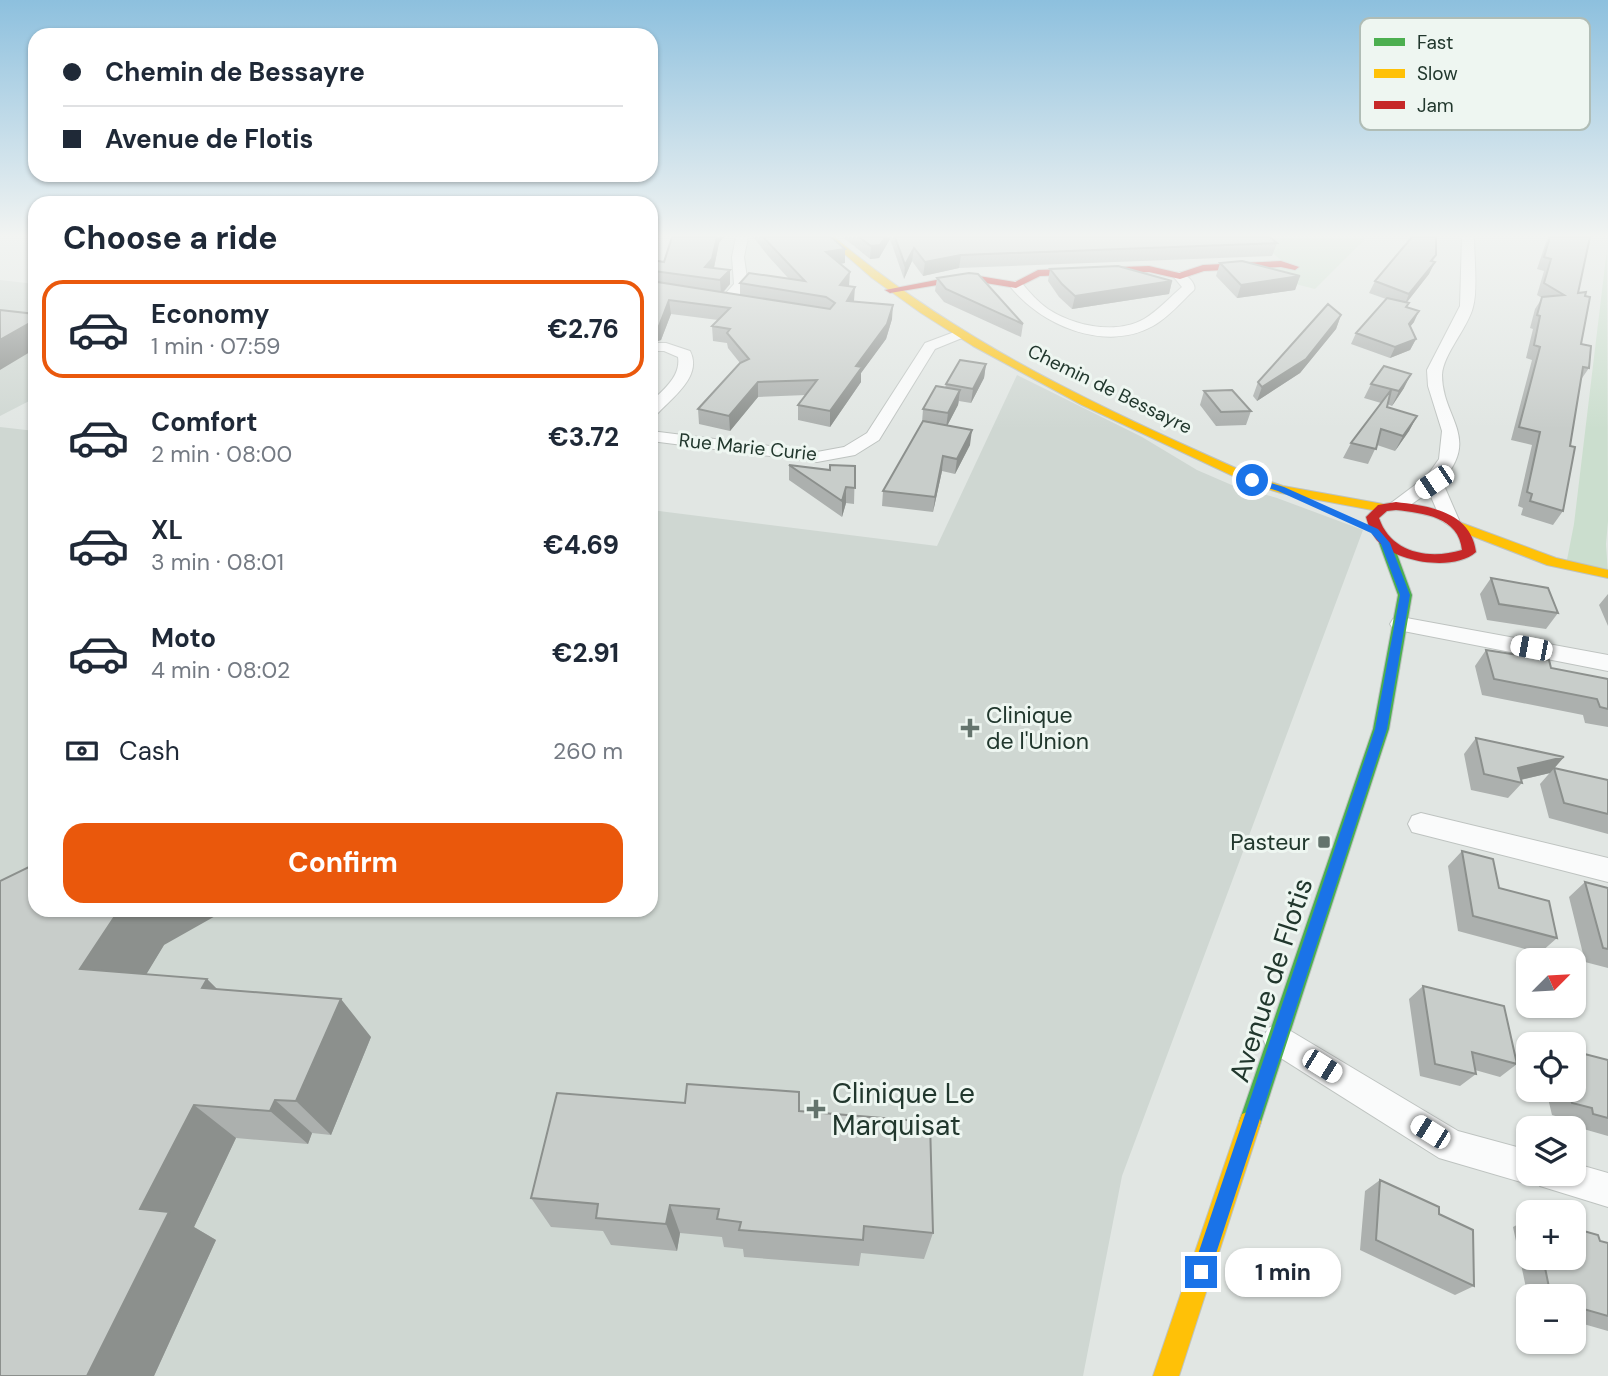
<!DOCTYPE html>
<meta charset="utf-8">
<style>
:root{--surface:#fff;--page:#f2f2f3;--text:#1f2937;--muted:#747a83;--line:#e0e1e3;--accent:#ea580c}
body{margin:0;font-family:"DM Sans",sans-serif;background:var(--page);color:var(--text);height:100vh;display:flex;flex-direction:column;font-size:26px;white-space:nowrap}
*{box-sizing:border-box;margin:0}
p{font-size:23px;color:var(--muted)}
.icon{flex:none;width:38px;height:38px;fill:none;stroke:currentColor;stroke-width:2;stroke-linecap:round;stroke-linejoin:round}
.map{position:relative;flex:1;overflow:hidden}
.drawer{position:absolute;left:28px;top:196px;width:630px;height:721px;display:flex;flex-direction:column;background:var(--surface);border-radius:21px;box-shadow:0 2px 5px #0004}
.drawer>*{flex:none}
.banner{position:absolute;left:28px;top:28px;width:630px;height:154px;border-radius:21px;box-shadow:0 2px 5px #0004;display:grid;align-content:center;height:154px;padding:0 35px;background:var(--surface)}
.needle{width:46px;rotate:66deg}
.buttons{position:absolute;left:1516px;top:948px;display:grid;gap:14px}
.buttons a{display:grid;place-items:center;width:70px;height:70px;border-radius:14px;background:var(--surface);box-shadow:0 2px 5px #0004;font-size:35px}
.end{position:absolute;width:32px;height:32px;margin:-16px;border:9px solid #1a73e8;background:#fff;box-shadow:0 0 0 4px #fff}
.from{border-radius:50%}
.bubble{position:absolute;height:49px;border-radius:21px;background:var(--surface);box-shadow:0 2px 5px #0004;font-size:23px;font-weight:700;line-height:49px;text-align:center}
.car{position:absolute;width:21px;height:42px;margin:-21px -10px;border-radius:9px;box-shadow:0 0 5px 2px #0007;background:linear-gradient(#fff 24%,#345 0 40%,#fff 0 76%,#345 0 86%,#fff 0)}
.banner b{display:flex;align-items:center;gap:24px;height:66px;font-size:26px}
.banner b+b{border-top:2px solid var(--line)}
.banner i{width:18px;height:18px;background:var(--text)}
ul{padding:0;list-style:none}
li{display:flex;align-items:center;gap:21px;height:98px;margin:0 14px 10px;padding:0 21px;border:4px solid transparent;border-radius:21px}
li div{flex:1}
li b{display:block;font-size:26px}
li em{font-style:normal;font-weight:700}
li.active{border-color:var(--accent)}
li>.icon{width:63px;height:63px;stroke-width:1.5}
h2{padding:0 35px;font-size:32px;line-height:84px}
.pay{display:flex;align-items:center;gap:18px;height:77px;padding:0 35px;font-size:26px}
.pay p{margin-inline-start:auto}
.cta{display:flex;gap:14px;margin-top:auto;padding:14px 35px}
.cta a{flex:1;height:80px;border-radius:21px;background:var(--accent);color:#fff;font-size:28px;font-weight:700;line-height:80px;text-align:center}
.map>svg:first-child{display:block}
</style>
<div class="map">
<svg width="1608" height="1376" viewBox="0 0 1608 1376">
<rect width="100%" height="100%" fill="#e1e6e3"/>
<!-- built -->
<path fill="#cfd7d2" d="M0,280L35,284V398L0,416Z
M1017,375L1142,437L1197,470L1234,486L1277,498L1363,530L1122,1176L1083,1376H0V427L35,431V910H651V510L937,546Z"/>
<!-- green -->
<path fill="#cbdece" d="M1253,237H1367L1315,289L1252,273L1281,260Z
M1607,249L1608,521L1606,544L1608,574L1566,565L1574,524Z"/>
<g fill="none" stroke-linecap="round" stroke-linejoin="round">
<!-- street casing -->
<g stroke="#bec3c0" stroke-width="2">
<path id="street" d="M736,237H748L744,257L748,285L730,305L725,306L718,302L734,284L732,257Z
M1462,237H1474C1474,256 1478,289 1473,307C1468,328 1443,354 1442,375C1442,418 1481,437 1442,481L1459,520L1450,526L1441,520L1429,492L1403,510H1389L1387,506L1427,476L1439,459L1442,431L1428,386L1427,370L1460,306Z
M1180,272C1186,274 1197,284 1194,290C1181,302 1169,317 1153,326C1105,353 1040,325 1009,285L1016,281L1021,282C1029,292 1038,302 1048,309C1074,326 1116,335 1144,319C1158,311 1170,297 1182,287L1173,276Z
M957,331L962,332L964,335L962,338L935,349L879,440L855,455L817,462L651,441V431L817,452L844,447L867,433L925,343Z
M651,343H666L690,351C703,376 672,398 657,414L651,416V402C664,389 681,376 678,357L664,351H651Z
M1401,617L1608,655V671L1393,629L1390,624L1393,619Z
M1421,813L1608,858V882L1412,832L1408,824L1412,816Z
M1279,1024L1458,1131L1528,1150V1174H1573V1163L1608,1173V1207L1540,1186L1537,1180L1528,1184L1439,1158L1268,1050L1263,1039L1268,1028Z"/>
</g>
<!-- fast casing -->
<g stroke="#bec3c0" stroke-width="2">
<path id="fast" d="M1386,539L1393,543L1412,595L1389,729L1261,1122L1258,1130L1250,1133L1242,1130L1239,1122L1373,729L1398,595L1379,543Z"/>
</g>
<!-- slow casing -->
<g stroke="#bec3c0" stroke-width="2">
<path id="slow" d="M825,237H834C964,346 1103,409 1256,477L1283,486L1383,504L1389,508L1383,512L1281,493L1248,483L1082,405L973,346L921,313L872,278Z
M1459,522L1556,558L1608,570V578L1547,565L1454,529L1452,526Z
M1250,1111L1258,1114L1261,1122L1179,1376H1153L1239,1122L1242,1114Z"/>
</g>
<!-- jam casing -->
<g stroke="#bec3c0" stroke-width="2">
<path id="jam" d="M1281,261L1299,267L1295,270L1281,267L1204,271L1180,279L1149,272L1040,276L1016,288L967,280L890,293L885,290L967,274L1015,282L1038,270L1149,266L1179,273L1203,265Z
M1396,502C1430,506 1471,512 1476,552C1455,571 1402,563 1382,545C1373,538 1369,528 1366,517L1378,505ZM1396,510C1423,513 1459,517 1462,550C1429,560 1391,553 1379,518L1387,511Z"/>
</g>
<!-- street -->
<use href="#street" fill="#fafbfb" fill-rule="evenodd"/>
<!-- fast -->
<use href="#fast" fill="#4caf50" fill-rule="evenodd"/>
<!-- slow -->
<use href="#slow" fill="#ffc107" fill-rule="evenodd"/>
<!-- jam -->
<use href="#jam" fill="#c62828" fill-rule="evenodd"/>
</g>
<!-- wall -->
<path fill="#acb0ae" d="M753,237H831L845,263L839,264L854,301L892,319L886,339L861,373V382L830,427L798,420V405L806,395L758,397L730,431L699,424L698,409L740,363L728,348L727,343L713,341L712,326L718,320L671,314L661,340L655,342L656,354L651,364V261L664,262L719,243L714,268L730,270V284L723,293L740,295V283L789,279L769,257Z
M843,237H1270L1277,243L1272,256L959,268L923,276L912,261L904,279L890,239L879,258L870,259Z
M1548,237H1586L1578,293L1581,344L1589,368L1580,381L1570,446L1563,511L1553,525L1521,515L1523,508L1518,506L1532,445L1511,440L1532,360L1526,358L1533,329L1530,328L1535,309L1542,298L1537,295L1544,271L1537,269L1546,242Z
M1433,262L1429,274L1406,303H1409L1407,307L1414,322L1410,327L1416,339L1410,350L1390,358L1351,344L1356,333L1386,299L1369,293L1375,281Z
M1220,263L1300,276L1295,290L1237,298L1216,276Z
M1050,269L1172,281L1169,294L1072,309L1059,297L1048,281Z
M937,278L1023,324L1021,337L944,302L935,291Z
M1341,315L1336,329L1300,373L1257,401L1253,396L1258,382Z
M986,364L984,378L971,403L959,401L958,405L947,426L970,445L955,474L942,471L933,512L882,506L883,491L922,423L923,409L945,388L946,384Z
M1371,384L1404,388L1392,406L1387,404V407L1417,416L1409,431L1395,451L1377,445L1368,464L1343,458L1351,443L1381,403L1364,398Z
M1204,391L1251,411L1246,425L1216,426L1200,405Z
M789,465L830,470L855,466L854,504L846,503L842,517L789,480Z
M1491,578L1558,613L1546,629L1487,620L1480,594Z
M1608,594V626L1599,605Z
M1486,650L1551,668L1608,679V727L1585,723L1583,715L1482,695L1475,666Z
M1476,738L1564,757L1550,773L1521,780L1522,783L1508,798L1471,790L1464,754Z
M1554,768L1608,780V834L1549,818L1540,784Z
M1462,851L1499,888L1557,938L1540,953L1458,931L1448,866Z
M0,881L164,945L146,974L207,979L218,990L371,1037L331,1135L312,1133L308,1144L236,1138L194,1227L216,1240L154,1376H0Z
M1585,882L1608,888V968L1585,962L1569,897Z
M1423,986L1517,1064L1500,1077L1475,1070L1476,1074L1460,1086L1420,1076L1409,999Z
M1608,1060V1136L1573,1126L1572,1121L1552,1115L1546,1090H1573Z
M799,1111L933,1233L924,1259L861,1253L859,1266L744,1257L743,1249L724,1247L722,1237L680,1233L677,1251L611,1245L603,1231L551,1227L531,1198Z
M1380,1180L1439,1214L1474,1286L1455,1295L1360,1250L1365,1191Z
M1528,1219V1258H1573L1600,1241L1608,1243V1331L1573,1321V1297H1528L1513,1227Z"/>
<!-- shaded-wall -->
<path fill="#8c908d" d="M717,237H724L719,243L713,272L705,267Z
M885,237H890V239L879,258L870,259L871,246Z
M914,248L912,261L904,279L905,265Z
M845,249V263L825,266L826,252Z
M961,255L959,268L923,276L925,262Z
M1435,262L1429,274L1404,306L1409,294Z
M730,270V284L721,294L720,280Z
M654,271L655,284L651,286V272Z
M850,272L849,286L840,285Z
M1300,276L1295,290L1237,298L1241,285Z
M1172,281L1169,294L1072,309L1075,296Z
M855,287L854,301H847Z
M669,300L671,314L661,340L655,342L656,354L651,364V328Z
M893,305L892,319L886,339L861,373V382L830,427V411Z
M1419,311L1414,322L1403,335L1409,324Z
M1341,315L1336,329L1300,373L1257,401L1262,387Z
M35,320V349L0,370V340Z
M1416,339L1410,350L1390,358L1395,347Z
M986,364L984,378L971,403L973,389Z
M1411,374L1404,388L1392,406L1399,391Z
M758,382V397L730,431L729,416Z
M960,390L958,405L946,428L948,413Z
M1417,416L1409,431L1395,451L1403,436Z
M972,430L970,445L955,474L957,459Z
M943,456L942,471L933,512L935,497Z
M846,487V503L842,517V501Z
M1564,757L1550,773L1515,781L1518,768Z
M119,910H226L164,945L126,1008L80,969Z
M207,979L245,1017L202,988Z
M341,999L371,1037L331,1135L296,1101Z
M275,1100L312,1133L308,1144L270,1111Z
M194,1105L236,1138L194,1227L216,1240L154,1376H87L140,1209Z
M670,1205L680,1233L677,1251L666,1224Z"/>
<!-- building -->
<path fill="#c8cdca" stroke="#8c908d" stroke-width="2" d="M672,237H717L712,259L705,267L730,270L720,280L654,271L651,272V261L652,260L664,262Z
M763,237H831L845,249L826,252L850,272L840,285L855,287L847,301L893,305L887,324L856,366L862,367L830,411L798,405L817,380L758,382L729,416L698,409L740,363L749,359L727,333L730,329L712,326L730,308L669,300L659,326L651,328V281L830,309L835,303L826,297L740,283L749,273L805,281Z
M859,237H885L880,245L871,246Z
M895,237H1270L1277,243L961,255L925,262L914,248L905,265Z
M1412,237H1436V255L1431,261L1435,262L1409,294L1375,281Z
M1550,237H1590L1578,293L1586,292L1585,296L1590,297L1581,344L1591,346L1589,368L1583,367L1570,446L1575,447L1563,511L1530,501L1532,494L1527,492L1540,432L1519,427L1540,347L1534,345L1540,316L1537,315L1542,297L1564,295L1544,283L1551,259L1544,257Z
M1242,261L1300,276L1241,285L1220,263Z
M1118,266L1172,281L1075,296L1062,284L1050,269Z
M969,273L978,274L1023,324L946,289L937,278Z
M1387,298L1409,303L1406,307L1419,311L1409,324L1416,339L1395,347L1356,333Z
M1328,304L1341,315L1306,359L1262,387L1258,382Z
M0,310L35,314V320L0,340Z
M651,339H655L651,346Z
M960,360L986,364L973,389L946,384Z
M1384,366L1411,374L1399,391L1371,384Z
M936,386L960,390L948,413L923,409Z
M1232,390L1251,411L1221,412L1204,391Z
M1391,390L1387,407L1417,416L1403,436L1381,429L1376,449L1351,443Z
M923,421L972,430L957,459L943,456L935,497L883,491Z
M789,465L830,470V465L855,466V488L846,487L842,501Z
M1491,578L1548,588L1558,613L1499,604Z
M1486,650L1549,660L1551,668L1608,679V709L1600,707L1597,699L1494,679Z
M1476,738L1564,757L1518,768L1522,783L1484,774Z
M1554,768L1608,780V814L1564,803Z
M1462,851L1493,859L1499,888L1549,901L1557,938L1473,916Z
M35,864V910H119L80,969L207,979L202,988L341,999L296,1101L275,1100L270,1111L194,1105L140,1209L169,1212L87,1376H0V881Z
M1585,882L1608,888V949L1603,948Z
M1423,986L1504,1006L1517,1064L1472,1052L1476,1074L1435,1064Z
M1573,1051L1608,1060V1118L1593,1114L1592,1108L1572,1103L1568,1090H1573Z
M687,1084L799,1092V1111L930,1122L933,1233L864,1226L863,1240L739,1230L741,1222L717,1219L719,1209L670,1205L666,1224L596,1218L598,1204L531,1198L557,1093L685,1103Z
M1380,1180L1439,1207V1214L1473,1230L1474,1286L1376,1240Z
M1573,1228L1598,1235L1600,1241L1608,1243V1316L1573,1306V1297H1551L1543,1258H1573Z"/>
<!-- sky -->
<linearGradient id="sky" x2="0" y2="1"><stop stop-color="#8dc0de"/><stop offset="0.55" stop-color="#f2f4f2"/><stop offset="1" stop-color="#f2f4f2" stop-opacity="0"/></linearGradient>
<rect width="1608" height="429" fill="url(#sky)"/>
<!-- route -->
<path fill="#1a73e8" d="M1252,477L1284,487L1378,529L1390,543L1410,595L1387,729L1210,1272L1207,1279L1201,1281L1194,1279L1192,1272L1375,729L1400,595L1381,544L1371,533L1278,491L1249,482L1248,480Z"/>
<!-- markers -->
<g fill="#64746d" stroke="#eef6f1" stroke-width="2.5">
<path d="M966.5 717.5h7v7h7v7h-7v7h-7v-7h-7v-7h7z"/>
<rect x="1317" y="835" width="14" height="14" rx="3.5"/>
<path d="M812.5 1098.5h7v7h7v7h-7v7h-7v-7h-7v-7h7z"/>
</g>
<g text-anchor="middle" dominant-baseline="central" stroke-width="6" stroke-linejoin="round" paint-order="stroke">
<!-- far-street labels -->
<g font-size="19" fill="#21372d" stroke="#eef6f1">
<text transform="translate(1110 389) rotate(26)">Chemin de Bessayre</text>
<text transform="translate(748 447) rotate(6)">Rue Marie Curie</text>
</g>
<!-- poi labels -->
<g font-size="23" fill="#21372d" stroke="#eef6f1" text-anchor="start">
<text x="986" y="715">Clinique<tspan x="986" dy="26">de l'Union</tspan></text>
<text x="1310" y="842" text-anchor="end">Pasteur</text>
</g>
<!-- near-street labels -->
<g font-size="28" fill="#21372d" stroke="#eef6f1">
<text transform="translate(1271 980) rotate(-72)">Avenue de Flotis</text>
</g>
<!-- near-poi labels -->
<g font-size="28" fill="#21372d" stroke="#eef6f1" text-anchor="start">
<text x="832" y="1093">Clinique Le<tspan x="832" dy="32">Marquisat</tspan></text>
</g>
</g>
<!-- legend -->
<rect x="1360" y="18" width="230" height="112" rx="10" fill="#eef6f1" stroke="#b0bdb6" stroke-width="2"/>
<rect x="1374" y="38" width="31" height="8" fill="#4caf50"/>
<rect x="1374" y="69" width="31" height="9" fill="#ffc107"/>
<rect x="1374" y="101" width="31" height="8" fill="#c62828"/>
<g font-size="19" fill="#21372d">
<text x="1417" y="49">Fast</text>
<text x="1417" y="80">Slow</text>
<text x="1417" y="112">Jam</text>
</g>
</svg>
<div class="buttons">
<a><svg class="needle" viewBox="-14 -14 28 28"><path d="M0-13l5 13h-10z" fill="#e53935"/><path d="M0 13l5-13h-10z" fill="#747a83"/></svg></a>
<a><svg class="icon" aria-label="locate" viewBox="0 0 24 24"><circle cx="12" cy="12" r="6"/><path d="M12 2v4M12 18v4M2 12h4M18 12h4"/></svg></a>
<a><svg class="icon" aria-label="layers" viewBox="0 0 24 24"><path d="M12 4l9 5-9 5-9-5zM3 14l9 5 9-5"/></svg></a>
<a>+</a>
<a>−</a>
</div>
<i class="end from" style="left:1252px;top:480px"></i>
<i class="end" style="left:1201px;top:1272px"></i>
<div class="bubble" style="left:1225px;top:1248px;width:116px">1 min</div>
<i class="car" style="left:1434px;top:482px;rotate:236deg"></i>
<i class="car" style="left:1531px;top:648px;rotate:281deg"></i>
<i class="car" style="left:1322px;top:1066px;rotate:122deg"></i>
<i class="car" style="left:1430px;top:1132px;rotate:302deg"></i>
<div class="banner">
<b><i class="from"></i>Chemin de Bessayre</b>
<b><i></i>Avenue de Flotis</b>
</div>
<section class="drawer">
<h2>Choose a ride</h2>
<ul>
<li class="active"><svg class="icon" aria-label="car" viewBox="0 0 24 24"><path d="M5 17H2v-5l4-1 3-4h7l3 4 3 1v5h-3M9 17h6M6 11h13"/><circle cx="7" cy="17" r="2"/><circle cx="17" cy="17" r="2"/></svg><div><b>Economy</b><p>1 min · 07:59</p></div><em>€2.76</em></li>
<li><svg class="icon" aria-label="car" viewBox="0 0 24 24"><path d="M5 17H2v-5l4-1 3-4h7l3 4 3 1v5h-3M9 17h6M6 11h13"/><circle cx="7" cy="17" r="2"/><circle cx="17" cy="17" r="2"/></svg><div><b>Comfort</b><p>2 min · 08:00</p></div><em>€3.72</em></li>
<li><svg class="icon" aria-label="car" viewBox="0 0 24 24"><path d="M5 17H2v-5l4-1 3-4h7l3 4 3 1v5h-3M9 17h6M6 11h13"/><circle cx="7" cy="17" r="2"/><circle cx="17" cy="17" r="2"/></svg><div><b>XL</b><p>3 min · 08:01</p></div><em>€4.69</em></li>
<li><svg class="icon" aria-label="car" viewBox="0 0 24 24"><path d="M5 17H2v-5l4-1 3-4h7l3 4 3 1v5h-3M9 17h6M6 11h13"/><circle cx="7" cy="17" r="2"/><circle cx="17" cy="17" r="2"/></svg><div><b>Moto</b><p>4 min · 08:02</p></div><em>€2.91</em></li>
</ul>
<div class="pay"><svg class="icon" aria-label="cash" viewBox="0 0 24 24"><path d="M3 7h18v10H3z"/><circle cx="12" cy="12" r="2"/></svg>Cash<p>260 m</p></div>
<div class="cta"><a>Confirm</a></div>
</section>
</div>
